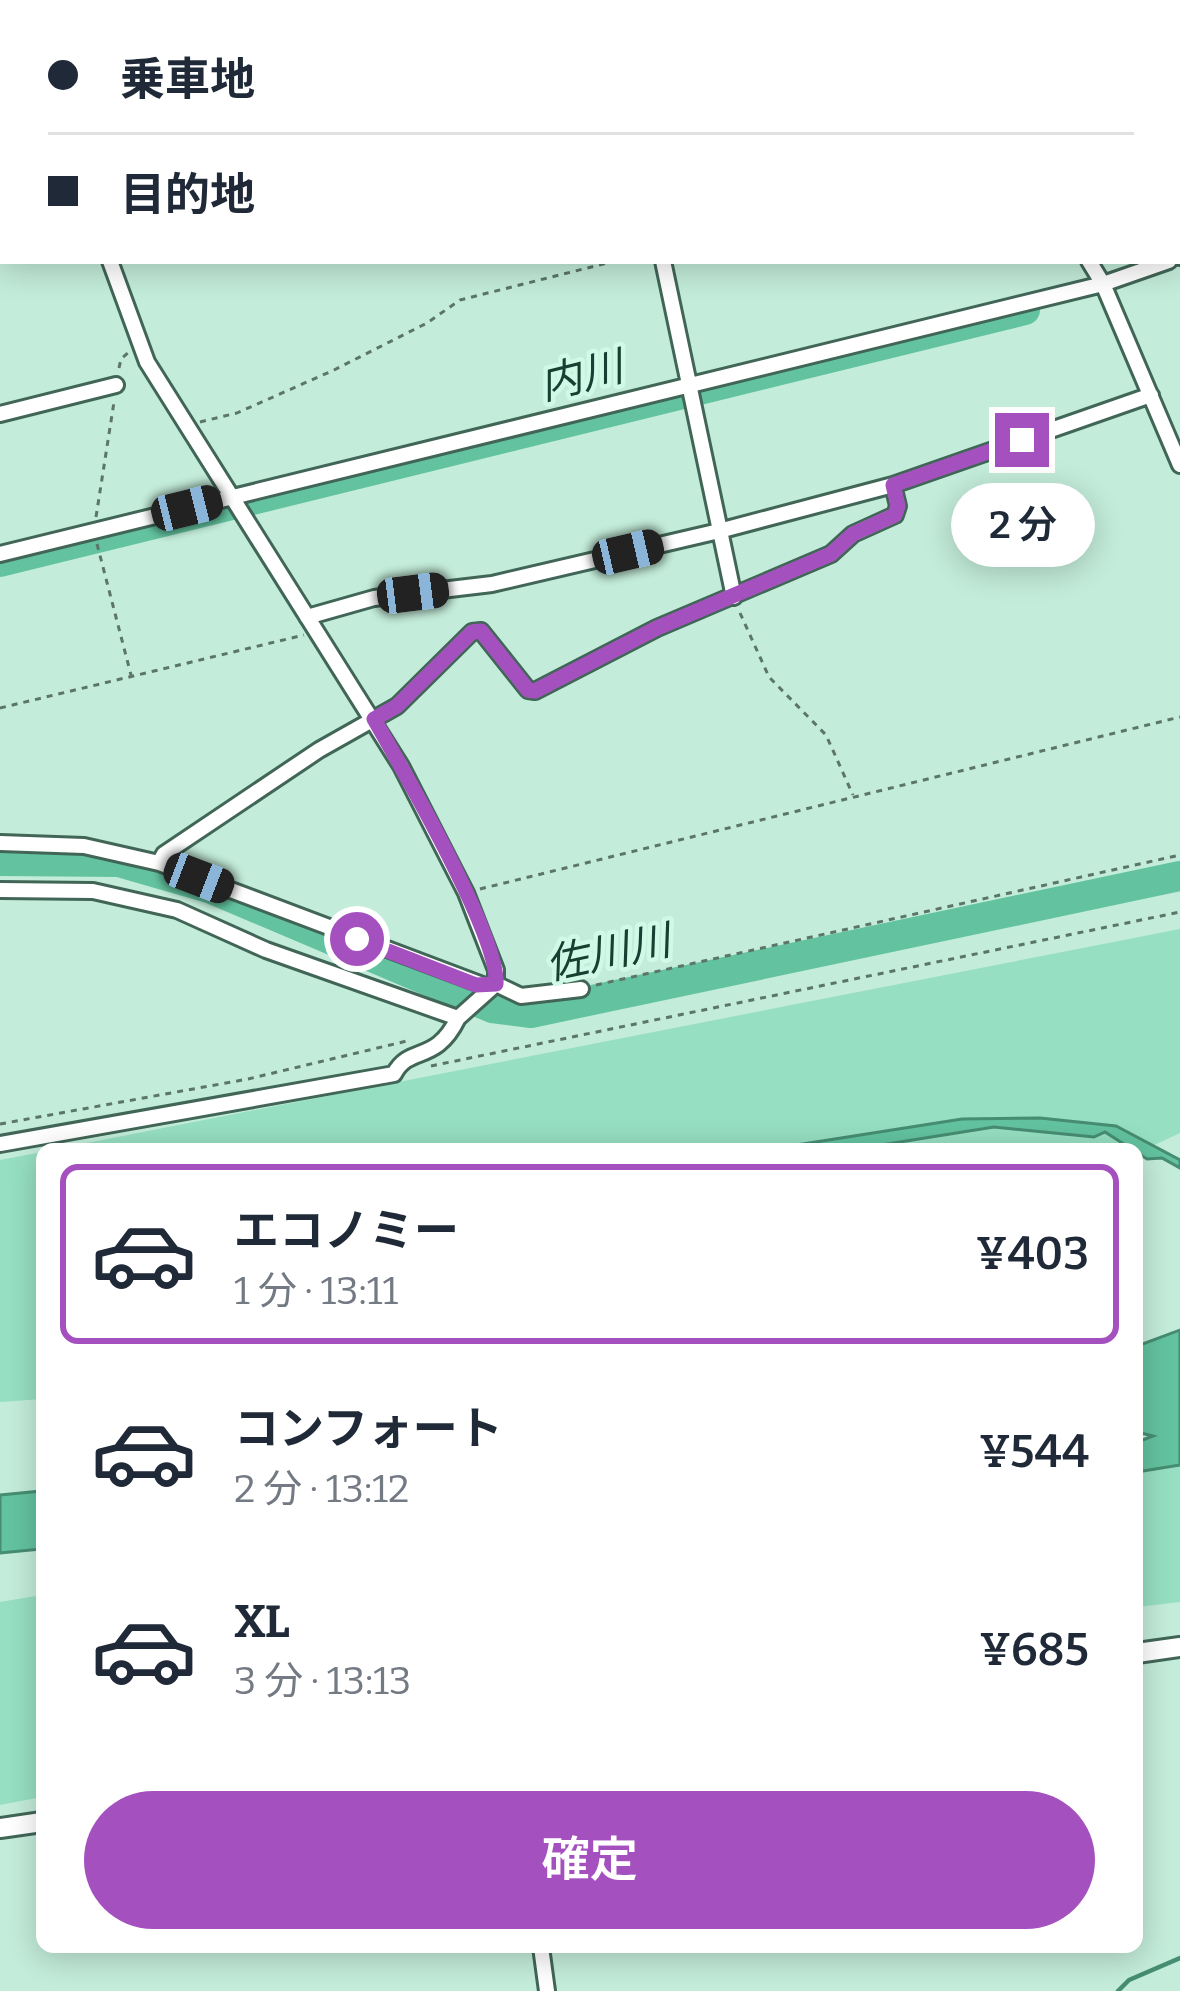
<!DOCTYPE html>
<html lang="ja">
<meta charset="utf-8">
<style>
:root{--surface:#fff;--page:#f2f2f3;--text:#1f2937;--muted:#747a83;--line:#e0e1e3;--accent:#a450bf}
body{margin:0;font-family:Bitter,"Noto Sans JP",serif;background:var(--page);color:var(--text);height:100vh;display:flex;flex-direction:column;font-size:45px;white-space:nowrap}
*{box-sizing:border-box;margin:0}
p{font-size:39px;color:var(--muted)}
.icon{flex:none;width:66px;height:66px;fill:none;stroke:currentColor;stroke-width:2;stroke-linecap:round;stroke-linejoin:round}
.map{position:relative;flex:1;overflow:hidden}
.sheet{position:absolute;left:36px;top:1143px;width:1107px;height:810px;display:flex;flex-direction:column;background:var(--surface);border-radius:18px;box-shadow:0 6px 30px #0003}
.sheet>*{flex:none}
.banner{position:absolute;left:0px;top:0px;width:1182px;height:264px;box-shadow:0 6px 30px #0003;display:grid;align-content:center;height:264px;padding:0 48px;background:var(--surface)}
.end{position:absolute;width:54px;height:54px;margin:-27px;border:15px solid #a450bf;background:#fff;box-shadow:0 0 0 6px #fff}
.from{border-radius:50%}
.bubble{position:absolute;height:84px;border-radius:42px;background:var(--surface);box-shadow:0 6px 30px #0003;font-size:39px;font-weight:600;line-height:84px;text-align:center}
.car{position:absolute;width:36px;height:72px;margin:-36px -18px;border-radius:15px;box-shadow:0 0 9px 3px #0007;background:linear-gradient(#222 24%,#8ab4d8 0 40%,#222 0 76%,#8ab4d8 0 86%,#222 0)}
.banner b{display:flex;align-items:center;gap:42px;height:114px;font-size:45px}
.banner b+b{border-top:3px solid var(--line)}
.banner i{width:30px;height:30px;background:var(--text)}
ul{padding:21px 0 0;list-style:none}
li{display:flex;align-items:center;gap:36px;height:180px;margin:0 24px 18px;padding:0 24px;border:6px solid transparent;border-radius:18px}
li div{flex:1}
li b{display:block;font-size:45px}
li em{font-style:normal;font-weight:600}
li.on{border-color:var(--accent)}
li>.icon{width:108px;height:108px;stroke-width:1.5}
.cta{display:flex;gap:24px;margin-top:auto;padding:24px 48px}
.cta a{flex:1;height:138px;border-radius:72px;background:var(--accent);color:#fff;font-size:48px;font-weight:600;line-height:138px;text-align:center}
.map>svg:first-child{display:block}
</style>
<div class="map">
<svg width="1180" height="1991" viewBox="0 0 1180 1991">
<rect width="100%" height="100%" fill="#c3ecda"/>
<!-- green -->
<path fill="#96dfc2" d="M1180,929V1133L1137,1153V1149H56Z
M42,1152V1399L0,1402V1160Z
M1180,1442V1602L1137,1607V1455Z
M42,1595V1797L0,1805V1602Z"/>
<!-- water -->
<path fill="#63c3a0" stroke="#468d73" stroke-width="3" d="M1040,1118L1116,1126L1180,1160V1168L1162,1158L1147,1159L1105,1132L1094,1137L994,1127L856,1149H771L962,1119Z
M1180,1330V1465L1137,1472V1442L1153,1436L1137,1432V1346Z
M42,1491V1549L0,1553V1495Z"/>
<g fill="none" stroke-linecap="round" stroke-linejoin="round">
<!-- stream -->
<path stroke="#468d73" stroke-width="4.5" d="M1118,1991L1129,1980L1180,1958"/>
<!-- river -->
<path stroke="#63c3a0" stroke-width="30" d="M0,562L1025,310
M0,861L119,862L209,888L492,1008L531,1013L1180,876"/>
<!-- street casing -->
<g stroke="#416657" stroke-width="20">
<path id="street" d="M22,0L23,3
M571,0L573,3
M886,0L888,3
M373,3L384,0
M0,227L3,226
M1179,257H1180
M110,261L147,362L401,766L466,893L496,970V984L521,996L581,989
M663,261L734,597
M1089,261L1103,284L1180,465
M0,414L116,385
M0,554L1103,284L1169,261
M307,617L374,598L492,584L719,531L893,485L1151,395
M0,843L84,846L159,863L488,987
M159,863L164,854L319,750L397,706L472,632L481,631L528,690L535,691L657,628L831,554L853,534L895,515L898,506L893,485
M0,890L93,891L177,910L266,950L458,1018L496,984
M0,1144L394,1074C410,1044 435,1065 458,1018
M541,1947L547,1991"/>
</g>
<!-- secondary casing -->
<g stroke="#416657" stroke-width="24">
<path id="secondary" d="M1137,1653L1180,1647
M0,1828L42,1822"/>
</g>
<!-- path -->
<path stroke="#5c756a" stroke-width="3" stroke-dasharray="6 6" stroke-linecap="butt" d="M1103,3L1107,0
M1179,116L1180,115
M119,368L121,359L129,352
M200,422L237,413L334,370L427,323L460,300L615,261
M96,517L114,402
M97,544L131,675
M740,613L769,677L826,735L853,795
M0,708L304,635
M480,889L1180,717
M596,985L1180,855
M431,1066L1180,912
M0,1124L248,1079L411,1040"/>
<!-- street -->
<use href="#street" stroke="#fff" stroke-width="14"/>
<!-- secondary -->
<use href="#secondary" stroke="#fff" stroke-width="18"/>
</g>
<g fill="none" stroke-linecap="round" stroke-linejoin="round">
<!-- route -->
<path stroke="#a450bf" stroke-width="15" d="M357,939L476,985L496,984C500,938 401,766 374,719L397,706L472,632L481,631L528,690L535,691L657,628L831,554L853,534L895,515L898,506L893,485L1022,440"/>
</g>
<g text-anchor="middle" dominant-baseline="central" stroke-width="9" stroke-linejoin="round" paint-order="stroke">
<!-- water labels -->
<g font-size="42" font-style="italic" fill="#164031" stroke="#d0f9e7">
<text transform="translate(581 376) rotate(-14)">内川</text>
<text transform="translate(608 953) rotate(-12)">佐川川</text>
</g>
</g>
</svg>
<i class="end from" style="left:357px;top:939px"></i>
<i class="end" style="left:1022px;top:440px"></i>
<div class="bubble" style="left:951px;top:483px;width:144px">2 分</div>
<i class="car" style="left:187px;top:508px;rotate:76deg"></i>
<i class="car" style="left:628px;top:552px;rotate:77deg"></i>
<i class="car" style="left:413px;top:593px;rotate:83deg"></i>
<i class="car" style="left:199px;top:878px;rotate:111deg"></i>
<div class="banner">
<b><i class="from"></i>乗車地</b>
<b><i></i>目的地</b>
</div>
<section class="sheet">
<ul>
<li class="on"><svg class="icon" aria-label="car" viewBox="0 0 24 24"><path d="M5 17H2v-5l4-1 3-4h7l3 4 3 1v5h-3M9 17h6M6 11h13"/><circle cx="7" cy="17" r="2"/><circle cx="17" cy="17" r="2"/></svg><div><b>エコノミー</b><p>1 分 · 13:11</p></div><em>¥403</em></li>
<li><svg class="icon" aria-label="car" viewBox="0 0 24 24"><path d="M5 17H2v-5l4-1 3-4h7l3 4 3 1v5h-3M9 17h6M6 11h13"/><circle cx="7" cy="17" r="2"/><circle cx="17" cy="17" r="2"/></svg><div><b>コンフォート</b><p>2 分 · 13:12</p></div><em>¥544</em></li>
<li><svg class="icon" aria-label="car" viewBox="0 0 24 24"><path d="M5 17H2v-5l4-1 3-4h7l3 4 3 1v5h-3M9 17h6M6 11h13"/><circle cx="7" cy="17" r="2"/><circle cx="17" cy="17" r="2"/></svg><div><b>XL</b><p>3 分 · 13:13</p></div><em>¥685</em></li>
</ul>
<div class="cta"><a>確定</a></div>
</section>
</div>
